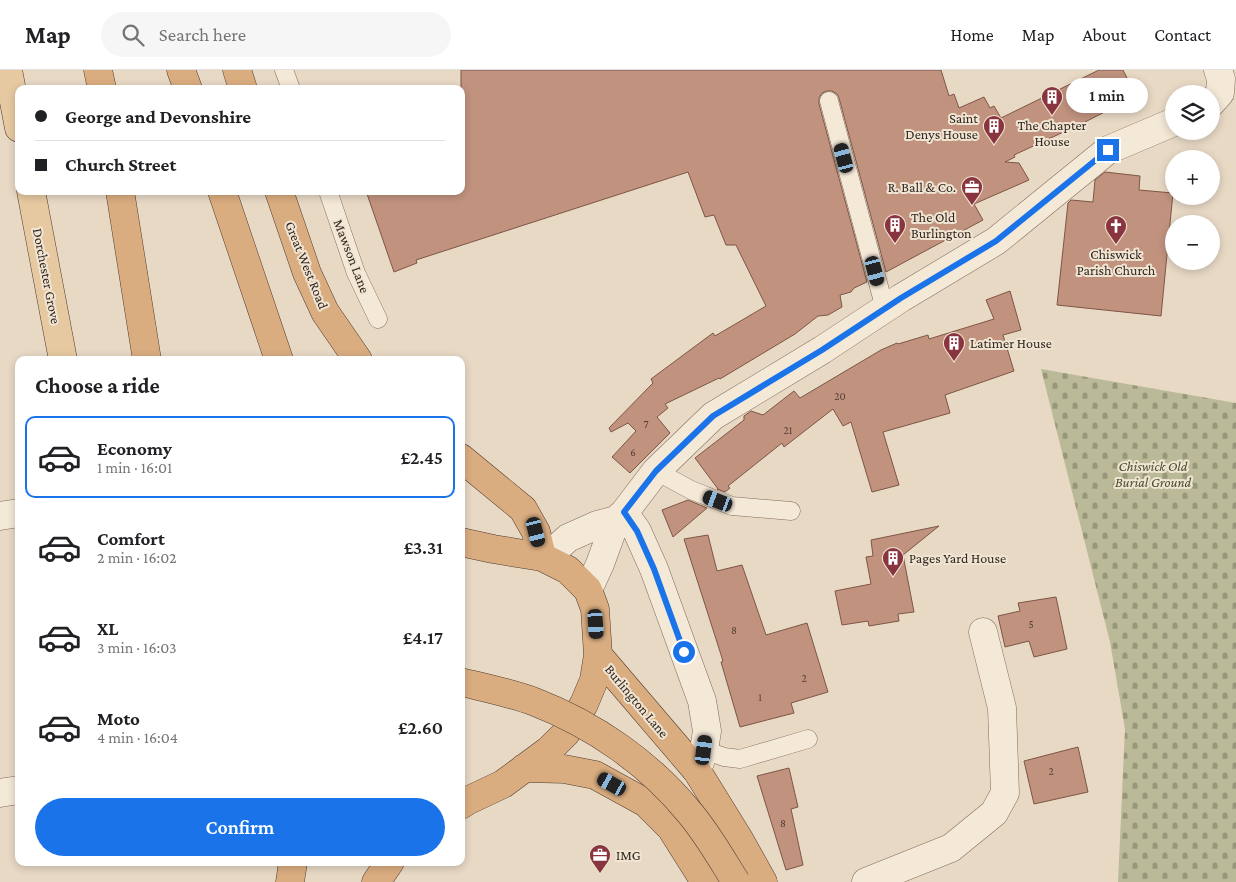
<!DOCTYPE html>
<meta charset="utf-8">
<style>
:root{--surface:#fff;--page:#f6f6f6;--text:#202124;--muted:#757577;--line:#e0e0e0;--accent:#1a73e8}
body{margin:0;font-family:"Crimson Pro",serif;background:var(--page);color:var(--text);height:100vh;display:flex;flex-direction:column;font-size:19px;white-space:nowrap}
*{box-sizing:border-box;margin:0}
p{font-size:16px;color:var(--muted)}
.icon{flex:none;width:28px;height:28px;fill:none;stroke:currentColor;stroke-width:2;stroke-linecap:round;stroke-linejoin:round}
.map{position:relative;flex:1;overflow:hidden}
.side{position:absolute;left:15px;top:286px;width:450px;height:510px;display:flex;flex-direction:column;background:var(--surface);border-radius:10px;box-shadow:0 2px 8px #0003}
.side>*{flex:none}
.hud{position:absolute;left:15px;top:15px;width:450px;height:110px;border-radius:10px;box-shadow:0 2px 8px #0003;display:grid;align-content:center;height:110px;padding:0 20px;background:var(--surface)}
.buttons{position:absolute;left:1165px;top:15px;display:grid;gap:10px}
.buttons a{display:grid;place-items:center;width:55px;height:55px;border-radius:50%;background:var(--surface);box-shadow:0 2px 8px #0003;font-size:25px}
.end{position:absolute;width:22px;height:22px;margin:-11px;border:6px solid #1a73e8;background:#fff;box-shadow:0 0 0 2px #fff}
.from{border-radius:50%}
.bubble{position:absolute;height:35px;border-radius:18px;background:var(--surface);box-shadow:0 2px 8px #0003;font-size:16px;font-weight:600;line-height:35px;text-align:center}
.car{position:absolute;width:15px;height:30px;margin:-15px -8px;border-radius:6px;box-shadow:0 0 4px 1px #0007;background:linear-gradient(#222 24%,#8ab4d8 0 40%,#222 0 76%,#8ab4d8 0 86%,#222 0)}
.hud b{display:flex;align-items:center;gap:18px;height:48px;font-size:19px}
.hud b+b{border-top:1px solid var(--line)}
.hud i{width:12px;height:12px;background:var(--text)}
ul{padding:0;list-style:none}
li{display:flex;align-items:center;gap:15px;height:82px;margin:0 10px 8px;padding:0 10px;border:2px solid transparent;border-radius:10px}
li div{flex:1}
li b{display:block;font-size:19px}
li em{font-style:normal;font-weight:600}
li.on{border-color:var(--accent)}
li>.icon{width:45px;height:45px;stroke-width:1.5}
h2{padding:0 20px;font-size:22px;line-height:60px}
.button{display:flex;gap:10px;margin-top:auto;padding:10px 20px}
.button a{flex:1;height:58px;border-radius:30px;background:var(--accent);color:#fff;font-size:20px;font-weight:600;line-height:58px;text-align:center}
header{display:flex;align-items:center;gap:30px;box-sizing:border-box;height:70px;padding:0 25px;background:var(--surface);border-bottom:1px solid var(--line)}
header strong{font-size:24px}
nav{display:flex;gap:28px;margin-inline-start:auto;font-size:18px}
.search{width:350px;height:45px;background:var(--page);display:flex;align-items:center;gap:12px;box-sizing:border-box;padding:0 18px;border-radius:28px;color:var(--muted);font-size:19px}
.map>svg:first-child{display:block}
</style>
<header>
<strong>Map</strong>
<div class="search"><svg class="icon" aria-label="search" viewBox="0 0 24 24"><circle cx="10" cy="10" r="6"/><path d="M15 15l6 6"/></svg>Search here</div>
<nav><a>Home</a><a>Map</a><a>About</a><a>Contact</a></nav>
</header>
<div class="map">
<svg width="1236" height="812" viewBox="0 0 1236 812">
<defs>
<pattern id="cemetery-stones" width="16" height="16" patternUnits="userSpaceOnUse" patternTransform="scale(1.25)"><rect width="16" height="16" fill="#baba98"/><path d="M2 7V4a2 2 0 0 1 4 0v3zM10 15v-3a2 2 0 0 1 4 0v3z" fill="#98977b"/></pattern>
</defs>
<rect width="100%" height="100%" fill="#e8d9c5"/>
<!-- cemetery -->
<path fill="url(#cemetery-stones)" d="M1041,299L1236,333V812H1118L1125,659L1110,572Z"/>
<!-- building -->
<path fill="#c1937f" stroke="#7d5546" d="M461,0H941L949,26L954,24L959,38L984,27L990,38L994,36L1001,48L1099,0H1123L1136,26L1083,53L1014,85L1015,87L1005,92L1019,93L1029,110L974,134L983,150L886,202L839,28L837,24L832,21H827L822,23L819,28V34L867,212L854,218L851,222L840,225L842,237L828,245L818,246L795,264L720,309L719,308L665,334L668,338L657,347L670,363L630,403L612,387L636,361L628,353L611,362L609,358L653,313L651,309L713,263L715,266L766,236L736,175H726L714,145L705,147L688,102L416,190L417,193L394,202L366,121H461Z
M1105,102L1140,106L1139,120L1173,123L1161,246L1057,235L1068,133L1071,130L1093,132L1095,110Z
M1010,221L1021,260L1003,265L1014,301L945,325L950,343L883,362L899,415L872,422L851,352L843,356L833,339L784,377L782,373L728,416L730,418L725,422L717,419H718L695,388L744,350V346L751,341L763,345L794,321L800,328L881,280L897,273L898,274L928,265L929,269L994,249L986,230Z
M688,430L707,438L673,467L662,440Z
M939,456L903,485L914,542L898,544L899,551L869,556L868,551L842,555L835,521L871,514L866,487L873,486L871,470Z
M708,465L717,501L742,495L766,565L807,553L828,622L791,633L794,643L740,657L721,592L723,591L684,469Z
M1056,527L1067,579L1034,587L1029,571L1005,577L998,546L1020,541L1018,533Z
M1078,677L1088,722L1034,734L1024,691Z
M789,698L798,737L791,739L803,795L786,800L757,706Z"/>
<g fill="none" stroke-linecap="round" stroke-linejoin="round">
<!-- service casing -->
<g stroke="#806c5d" stroke-width="19">
<path id="service" d="M284,0L291,19
M829,31L885,239
M328,121L356,203L378,249
M656,401L691,420L732,436L791,441
M704,680L724,687L740,689L808,669"/>
</g>
<!-- minor casing -->
<g stroke="#806c5d" stroke-width="29">
<path id="minor" d="M1211,33L1220,23L1221,9L1218,0
M624,443L637,461L654,499L702,631L707,661L704,680L697,701
M0,446L19,443
M546,488L568,468L597,455L616,450L624,443L656,401L713,346L822,280L901,228L996,171L1108,80L1174,52
M588,520L600,494L616,450
M0,723L19,720
M866,812L951,778L994,743L1005,723L1002,638L983,562"/>
</g>
<!-- primary casing -->
<g stroke="#4f3b31" stroke-width="29">
<path id="primary" d="M8,0L19,58
M31,121L63,290"/>
</g>
<!-- trunk casing -->
<g stroke="#4f3b31" stroke-width="29">
<path id="trunk" d="M98,0L102,19
M181,0L188,19
M237,0L243,19
M120,121L147,290
M222,121L279,290
M279,121L307,203L325,242L358,290
M461,388L523,439L536,462L542,487
M461,472L493,479L542,487L568,500L588,520L595,539L598,585L594,610L584,634L566,663L549,680L503,714L467,731L461,735
M598,585L697,701L739,769L763,812
M524,698L564,699L595,705L646,733L671,758L705,812
M290,812L293,792
M376,812L390,792"/>
</g>
<!-- service -->
<use href="#service" stroke="#f4e8d7" stroke-width="18"/>
<!-- minor -->
<use href="#minor" stroke="#f4e8d7" stroke-width="28"/>
<!-- primary -->
<use href="#primary" stroke="#e7c9a1" stroke-width="28"/>
<!-- trunk -->
<use href="#trunk" stroke="#daad80" stroke-width="28"/>
<!-- trunk-bridge casing -->
<g stroke="#4f3b31" stroke-width="29" stroke-linecap="butt">
<path id="trunk-bridge" d="M461,612C486,618 511,623 535,632C594,655 649,693 689,742C707,763 721,788 736,812"/>
</g>
<!-- trunk-bridge -->
<use href="#trunk-bridge" stroke="#daad80" stroke-width="28"/>
</g>
<g fill="none" stroke-linecap="round" stroke-linejoin="round">
<!-- route -->
<path stroke="#1a73e8" stroke-width="6" d="M684,582L654,499L637,461L624,442L656,401L713,346L822,280L901,228L996,171L1108,80"/>
</g>
<!-- icons -->
<defs>
<g id="building-pin" transform="scale(1.125)"><path d="M0 17L-7.5 6A9.5 9.5 0 1 1 7.5 6Z" fill="#88353f" stroke="#f0e5d3"/><path d="M-4-6H4V6H1V3H-1V6H-4ZM-2.5-4.3h1.7v1.8h-1.7ZM.8-4.3h1.7v1.8H.8ZM-2.5-1h1.7V.8h-1.7ZM.8-1h1.7V.8H.8Z" fill="#fff"/></g>
<g id="office-pin" transform="scale(1.125)"><path d="M0 17L-7.5 6A9.5 9.5 0 1 1 7.5 6Z" fill="#88353f" stroke="#f0e5d3"/><path d="M-6-3h4V-5.5h4V-3h4V5H-6ZM-1-4.5V-3h2v-1.5ZM-6 0V1H6V0Z" fill="#fff"/></g>
<g id="church-pin" transform="scale(1.125)"><path d="M0 17L-7.5 6A9.5 9.5 0 1 1 7.5 6Z" fill="#88353f" stroke="#f0e5d3"/><path d="M-1.2-6h2.4v3.5h3.3v2.4h-3.3V6h-2.4V-.1h-3.3v-2.4h3.3Z" fill="#fff"/></g>
</defs>
<g fill-rule="evenodd">
<use href="#building-pin" x="1052" y="27"/>
<use href="#building-pin" x="994" y="56"/>
<use href="#office-pin" x="972" y="117"/>
<use href="#building-pin" x="895" y="155"/>
<use href="#church-pin" x="1116" y="156"/>
<use href="#building-pin" x="954" y="273"/>
<use href="#building-pin" x="893" y="488"/>
<use href="#office-pin" x="600" y="785"/>
</g>
<g text-anchor="middle" dominant-baseline="central" stroke-width="4" stroke-linejoin="round" paint-order="stroke">
<!-- number labels -->
<g font-size="11" fill="#564137">
<text x="840" y="326">20</text>
<text x="646" y="354">7</text>
<text x="788" y="360">21</text>
<text x="633" y="382">6</text>
<text x="1031" y="554">5</text>
<text x="734" y="560">8</text>
<text x="804" y="608">2</text>
<text x="760" y="627">1</text>
<text x="1051" y="701">2</text>
<text x="783" y="753">8</text>
</g>
<!-- poi labels -->
<g font-size="14" fill="#32261f" stroke="#f0e5d3" text-anchor="start">
<text x="978" y="48" text-anchor="end">Saint<tspan x="978" dy="16">Denys House</tspan></text>
<text x="1052" y="55" text-anchor="middle">The Chapter<tspan x="1052" dy="16">House</tspan></text>
<text x="956" y="117" text-anchor="end">R. Ball &amp; Co.</text>
<text x="911" y="147">The Old<tspan x="911" dy="16">Burlington</tspan></text>
<text x="1116" y="184" text-anchor="middle">Chiswick<tspan x="1116" dy="16">Parish Church</tspan></text>
<text x="970" y="273">Latimer House</text>
<text x="909" y="488">Pages Yard House</text>
<text x="616" y="785">IMG</text>
</g>
<!-- street labels -->
<g font-size="14" fill="#32261f" stroke="#f0e5d3">
<text transform="translate(352 186) rotate(69)">Mawson Lane</text>
<text transform="translate(307 195) rotate(68)">Great West Road</text>
<text transform="translate(47 206) rotate(79)">Dorchester Grove</text>
<text transform="translate(637 631) rotate(50)">Burlington Lane</text>
</g>
<!-- park labels -->
<g font-size="14" font-style="italic" fill="#474c28" stroke="#f0e5d3">
<text x="1153" y="396">Chiswick Old<tspan x="1153" dy="16">Burial Ground</tspan></text>
</g>
</g>
</svg>
<div class="buttons">
<a><svg class="icon" aria-label="layers" viewBox="0 0 24 24"><path d="M12 4l9 5-9 5-9-5zM3 14l9 5 9-5"/></svg></a>
<a>+</a>
<a>−</a>
</div>
<i class="end from" style="left:684px;top:582px"></i>
<i class="end" style="left:1108px;top:80px"></i>
<div class="bubble" style="left:1066px;top:8px;width:82px">1 min</div>
<i class="car" style="left:844px;top:88px;rotate:345deg"></i>
<i class="car" style="left:875px;top:201px;rotate:165deg"></i>
<i class="car" style="left:718px;top:431px;rotate:291deg"></i>
<i class="car" style="left:536px;top:462px;rotate:166deg"></i>
<i class="car" style="left:596px;top:554px;rotate:176deg"></i>
<i class="car" style="left:704px;top:680px;rotate:7deg"></i>
<i class="car" style="left:612px;top:714px;rotate:299deg"></i>
<div class="hud">
<b><i class="from"></i>George and Devonshire</b>
<b><i></i>Church Street</b>
</div>
<section class="side">
<h2>Choose a ride</h2>
<ul>
<li class="on"><svg class="icon" aria-label="car" viewBox="0 0 24 24"><path d="M5 17H2v-5l4-1 3-4h7l3 4 3 1v5h-3M9 17h6M6 11h13"/><circle cx="7" cy="17" r="2"/><circle cx="17" cy="17" r="2"/></svg><div><b>Economy</b><p>1 min · 16:01</p></div><em>£2.45</em></li>
<li><svg class="icon" aria-label="car" viewBox="0 0 24 24"><path d="M5 17H2v-5l4-1 3-4h7l3 4 3 1v5h-3M9 17h6M6 11h13"/><circle cx="7" cy="17" r="2"/><circle cx="17" cy="17" r="2"/></svg><div><b>Comfort</b><p>2 min · 16:02</p></div><em>£3.31</em></li>
<li><svg class="icon" aria-label="car" viewBox="0 0 24 24"><path d="M5 17H2v-5l4-1 3-4h7l3 4 3 1v5h-3M9 17h6M6 11h13"/><circle cx="7" cy="17" r="2"/><circle cx="17" cy="17" r="2"/></svg><div><b>XL</b><p>3 min · 16:03</p></div><em>£4.17</em></li>
<li><svg class="icon" aria-label="car" viewBox="0 0 24 24"><path d="M5 17H2v-5l4-1 3-4h7l3 4 3 1v5h-3M9 17h6M6 11h13"/><circle cx="7" cy="17" r="2"/><circle cx="17" cy="17" r="2"/></svg><div><b>Moto</b><p>4 min · 16:04</p></div><em>£2.60</em></li>
</ul>
<div class="button"><a>Confirm</a></div>
</section>
</div>
